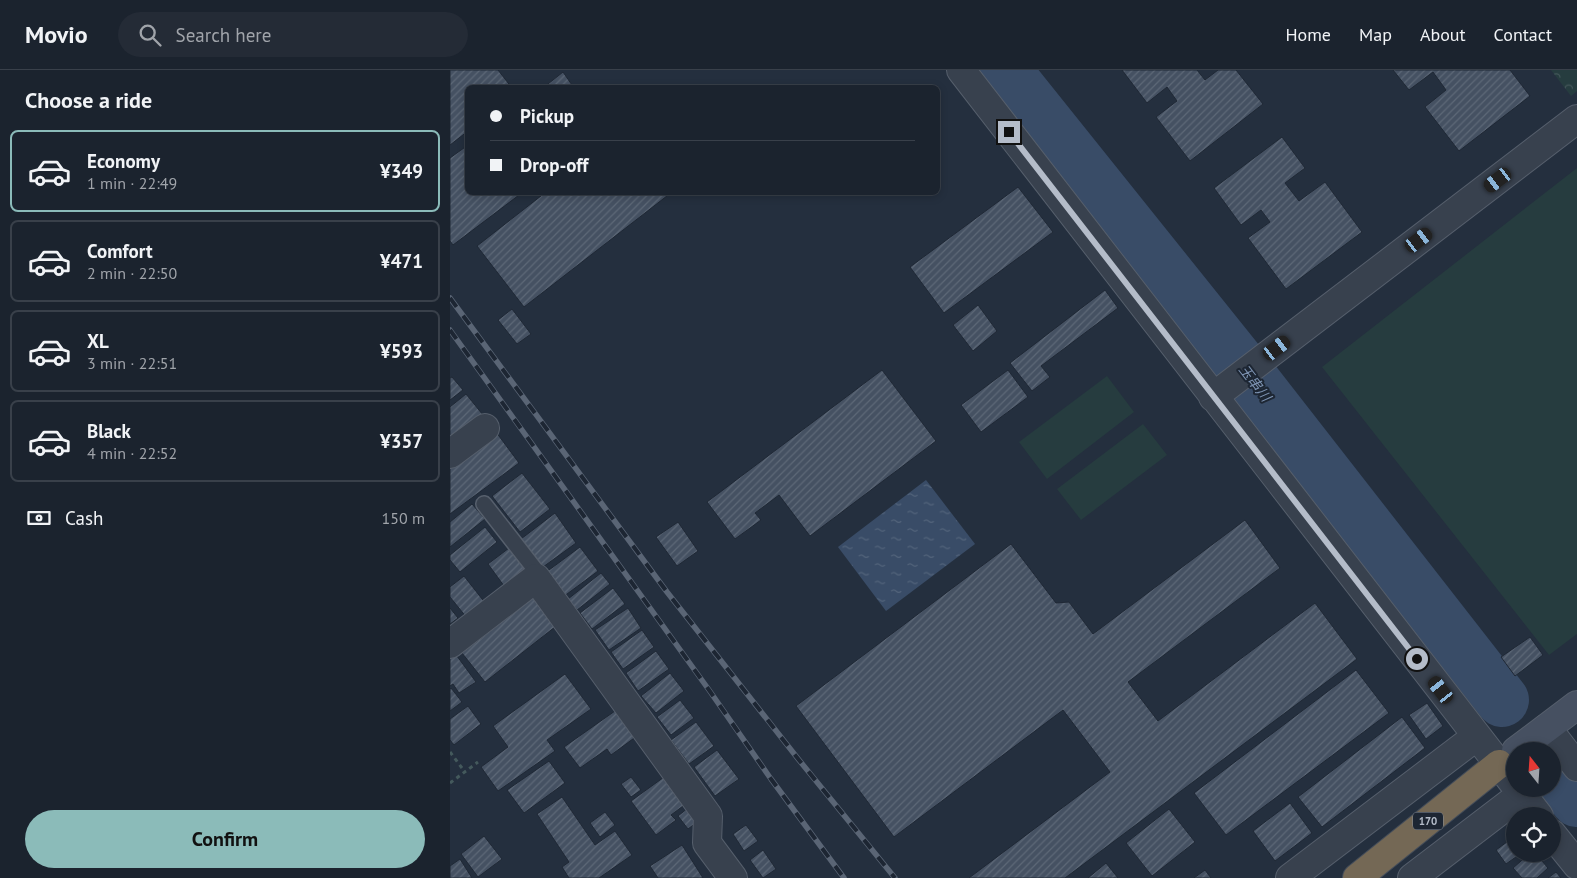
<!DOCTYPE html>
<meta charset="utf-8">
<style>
:root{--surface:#1b232e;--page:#242b36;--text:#f1f3f6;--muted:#a0a4aa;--line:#39404a;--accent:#8bbbb9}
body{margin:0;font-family:"PT Sans","Noto Sans JP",sans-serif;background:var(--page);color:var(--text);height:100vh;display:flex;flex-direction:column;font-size:19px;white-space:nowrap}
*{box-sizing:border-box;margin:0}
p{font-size:16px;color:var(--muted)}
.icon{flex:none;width:28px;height:28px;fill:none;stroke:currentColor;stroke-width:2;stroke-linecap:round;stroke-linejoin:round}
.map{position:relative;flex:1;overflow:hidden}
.panel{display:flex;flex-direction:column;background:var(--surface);width:450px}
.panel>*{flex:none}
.guide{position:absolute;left:15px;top:15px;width:475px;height:110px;border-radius:8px;box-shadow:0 2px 8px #0003,0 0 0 1px var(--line);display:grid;align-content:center;height:110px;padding:0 25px;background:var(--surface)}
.needle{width:32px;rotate:343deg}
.controls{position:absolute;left:1056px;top:672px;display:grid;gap:10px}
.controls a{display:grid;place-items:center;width:55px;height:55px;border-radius:50%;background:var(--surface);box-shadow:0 2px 8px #0003,0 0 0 1px var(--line);font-size:25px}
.end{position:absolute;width:22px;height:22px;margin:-11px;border:6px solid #b4bcc9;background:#111;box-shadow:0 0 0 2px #111}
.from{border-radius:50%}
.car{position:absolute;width:15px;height:30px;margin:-15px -8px;border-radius:6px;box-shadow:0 0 4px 1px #0007;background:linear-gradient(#222 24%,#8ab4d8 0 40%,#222 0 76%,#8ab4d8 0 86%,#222 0)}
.guide b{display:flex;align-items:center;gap:18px;height:48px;font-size:19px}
.guide b+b{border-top:1px solid var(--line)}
.guide i{width:12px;height:12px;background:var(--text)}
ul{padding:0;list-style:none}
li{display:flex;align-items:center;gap:15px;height:82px;margin:0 10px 8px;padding:0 15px;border:2px solid var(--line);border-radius:8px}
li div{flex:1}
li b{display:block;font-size:19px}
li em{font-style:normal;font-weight:700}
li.current{border-color:var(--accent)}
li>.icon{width:45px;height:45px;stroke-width:1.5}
h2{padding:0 25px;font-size:22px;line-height:60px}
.pay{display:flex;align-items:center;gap:12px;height:55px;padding:0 25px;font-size:19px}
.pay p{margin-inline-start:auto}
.button{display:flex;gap:10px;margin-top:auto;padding:10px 25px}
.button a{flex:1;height:58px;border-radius:30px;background:var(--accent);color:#111;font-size:20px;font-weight:700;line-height:58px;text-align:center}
header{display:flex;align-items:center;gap:30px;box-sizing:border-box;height:70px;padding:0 25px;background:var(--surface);border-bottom:1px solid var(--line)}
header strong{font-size:24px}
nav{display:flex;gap:28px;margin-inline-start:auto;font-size:18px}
.search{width:350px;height:45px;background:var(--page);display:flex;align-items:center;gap:12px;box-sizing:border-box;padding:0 18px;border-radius:28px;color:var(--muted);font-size:19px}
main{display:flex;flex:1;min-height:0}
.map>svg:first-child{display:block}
</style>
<header>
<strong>Movio</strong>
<div class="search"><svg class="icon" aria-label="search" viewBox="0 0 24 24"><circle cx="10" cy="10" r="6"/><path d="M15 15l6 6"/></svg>Search here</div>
<nav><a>Home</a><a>Map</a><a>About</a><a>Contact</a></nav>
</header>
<main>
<section class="panel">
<h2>Choose a ride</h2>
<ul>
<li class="current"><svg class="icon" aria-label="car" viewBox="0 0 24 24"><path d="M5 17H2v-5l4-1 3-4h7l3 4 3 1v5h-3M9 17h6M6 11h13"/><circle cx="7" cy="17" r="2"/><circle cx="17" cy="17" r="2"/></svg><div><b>Economy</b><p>1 min · 22:49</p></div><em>¥349</em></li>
<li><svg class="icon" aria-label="car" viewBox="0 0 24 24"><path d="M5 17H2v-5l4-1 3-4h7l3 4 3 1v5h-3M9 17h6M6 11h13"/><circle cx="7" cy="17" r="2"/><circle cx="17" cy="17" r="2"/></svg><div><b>Comfort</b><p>2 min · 22:50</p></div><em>¥471</em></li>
<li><svg class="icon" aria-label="car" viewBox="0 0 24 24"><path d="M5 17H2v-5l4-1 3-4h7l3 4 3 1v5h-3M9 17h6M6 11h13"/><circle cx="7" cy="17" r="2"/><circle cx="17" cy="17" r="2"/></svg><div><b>XL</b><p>3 min · 22:51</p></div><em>¥593</em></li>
<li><svg class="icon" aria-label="car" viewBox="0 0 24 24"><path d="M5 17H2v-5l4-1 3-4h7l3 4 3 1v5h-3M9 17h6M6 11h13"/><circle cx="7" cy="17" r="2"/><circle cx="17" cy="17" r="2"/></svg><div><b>Black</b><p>4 min · 22:52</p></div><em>¥357</em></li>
</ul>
<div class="pay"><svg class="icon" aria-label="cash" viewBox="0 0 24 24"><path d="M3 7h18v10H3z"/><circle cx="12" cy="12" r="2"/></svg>Cash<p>150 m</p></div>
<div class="button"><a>Confirm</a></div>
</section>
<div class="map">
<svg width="1127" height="808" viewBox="0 0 1127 808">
<defs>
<pattern id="forest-crowns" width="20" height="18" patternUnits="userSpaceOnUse" patternTransform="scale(1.25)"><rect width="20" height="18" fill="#263c3f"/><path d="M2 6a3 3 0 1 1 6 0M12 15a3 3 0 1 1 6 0" fill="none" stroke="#435659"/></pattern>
<pattern id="water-ripples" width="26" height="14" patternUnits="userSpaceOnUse" patternTransform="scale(1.25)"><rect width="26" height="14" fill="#394c67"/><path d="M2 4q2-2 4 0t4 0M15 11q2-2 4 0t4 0" fill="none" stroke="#53647b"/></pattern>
<pattern id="building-hatch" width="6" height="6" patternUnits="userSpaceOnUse" patternTransform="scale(1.25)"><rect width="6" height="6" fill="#455162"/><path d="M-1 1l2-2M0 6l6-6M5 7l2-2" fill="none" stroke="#5d6877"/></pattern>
</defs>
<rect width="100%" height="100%" fill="#242f3e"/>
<!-- forest -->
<path fill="url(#forest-crowns)" d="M1101,0H1127V21L1121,26Z"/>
<!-- garden -->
<path fill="#263c3f" d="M1127,98V564L1099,585L872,297Z
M657,306L684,342L597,409L569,372Z
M693,354L717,385L631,450L607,419Z"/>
<!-- water -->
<path fill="url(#water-ripples)" d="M476,410L525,474L436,541L388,477Z"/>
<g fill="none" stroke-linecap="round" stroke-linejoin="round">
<!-- river -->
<path stroke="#394c67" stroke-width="54" d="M554,0L800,307L1052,630
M1107,705L1127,730"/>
</g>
<!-- building -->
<path fill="url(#building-hatch)" stroke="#1f2835" d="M0,0H48L62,18H18V61L0,75Z
M672,0H747L755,10L768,0H786L813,34L740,91L706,47L727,31L717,17L697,33Z
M943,0H1060L1080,26L1009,81L975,37L996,20L983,2L959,20Z
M113,2L124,18H93Z
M832,67L855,98L835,113L849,131L875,112L912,162L836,219L798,168L820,152L811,140L791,155L764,118Z
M18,75V122H73L3,175L0,171V88Z
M568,117L603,162L494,243L460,197Z
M96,122H222L74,237L27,176Z
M655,220L668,238L591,296L600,307L582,321L560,293Z
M528,235L547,261L523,281L503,255Z
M62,239L81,264L67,274L48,250Z
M432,300L486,371L360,466L329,425L305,443L311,450L285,469L257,432Z
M558,300L578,327L531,362L511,335Z
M2,307L13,320L0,330V308Z
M16,324L33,345L0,371V337Z
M46,362L69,393L0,444V397Z
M72,403L100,439L70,462L42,426Z
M22,434L35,449L0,477V452Z
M105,443L126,473L93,497L71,469Z
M795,450L830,498L678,612L708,651L865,533L907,589L615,808H519L660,702L613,640L444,767L346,636L561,474L606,533L619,532L643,564Z
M228,452L248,481L227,496L206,467Z
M35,457L47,472L10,502L0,490V485Z
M130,477L148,501L113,527L95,503Z
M59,478L79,503L57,520L38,494Z
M151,503L160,514L127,540L118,529Z
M14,506L36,534L17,548L0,527V517Z
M163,518L175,534L142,559L130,543Z
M88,524L110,553L35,612L12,583Z
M0,538L8,548L0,554Z
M178,538L191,558L159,580L145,560Z
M192,560L204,577L173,599L161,582Z
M1080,567L1093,585L1065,606L1051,587Z
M206,581L219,599L188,621L176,603Z
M4,582L26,612L9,623L3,614L0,616V584Z
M906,600L939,643L776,765L744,723Z
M220,603L234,621L206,643L191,626Z
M115,604L141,639L97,670L105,681L48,721L31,697L58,677L43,656Z
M1,618L12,632L0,641V619Z
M230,630L244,648L221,665L207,647Z
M977,633L993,656L976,669L959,645Z
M18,636L31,654L4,675L0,670V649Z
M172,636L191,663L161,685L157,679L130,698L114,677Z
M952,647L975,678L872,757L848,727Z
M246,652L264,676L239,694L221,670Z
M267,680L289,709L265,726L244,697Z
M99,691L115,713L74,743L57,720Z
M221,702L241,730L221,745L226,750L206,765L181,731Z
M181,707L191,720L181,727L171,714Z
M112,727L145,775L165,761L182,785L149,808H119L112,797L119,792L87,744Z
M840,733L862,763L825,791L803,761Z
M243,734L253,747L238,759L228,746Z
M719,739L745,772L702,806L676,773Z
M155,742L165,755L150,767L140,753Z
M296,755L308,771L294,781L283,764Z
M34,766L52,789L28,807L11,784Z
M1065,766V784H1070L1056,794L1046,780Z
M232,775L253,808H208L200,796Z
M313,780L326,799L313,808L300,790Z
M1079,784H1086L1098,798L1087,808H1072L1063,798Z
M10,789L22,808H0V796Z
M656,793L668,808H638Z
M755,800L761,808H744Z
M1106,802L1111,808H1098Z"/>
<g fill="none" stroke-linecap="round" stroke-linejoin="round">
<!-- lane casing -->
<g stroke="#565f6c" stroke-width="18">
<path id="lane" d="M34,434L84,498L86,508"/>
</g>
<!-- street casing -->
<g stroke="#565f6c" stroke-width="30">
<path id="street" d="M511,0L1065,715
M763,327L1127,49
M0,384L35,358
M0,574L86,508L258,746L257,773L283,808
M1097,658L1127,697
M1068,719L1089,746
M1102,764L1127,795
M840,808L1027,666
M962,808L1072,724"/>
</g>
<!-- secondary casing -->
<g stroke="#565f6c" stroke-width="30">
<path id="secondary" d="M1066,681L1127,635"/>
</g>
<!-- highway casing -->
<g stroke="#434c59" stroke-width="30">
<path id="highway" d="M907,808L1049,694"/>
</g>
<!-- path -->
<path stroke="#44595c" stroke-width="3" stroke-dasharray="4 4" stroke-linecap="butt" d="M0,682L15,702
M0,713L28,692"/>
<!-- lane -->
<use href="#lane" stroke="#38414e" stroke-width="15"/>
<!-- street -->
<use href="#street" stroke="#38414e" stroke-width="28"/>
<!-- secondary -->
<use href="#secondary" stroke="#465061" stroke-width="28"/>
<!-- highway -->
<use href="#highway" stroke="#746855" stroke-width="28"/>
<!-- rail casing -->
<g stroke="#5a6575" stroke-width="5.5">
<path id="rail" d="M0,228L217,522L349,690L445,808
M0,260L259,620L321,709L394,808"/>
</g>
<!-- rail -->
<use href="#rail" stroke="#1d2633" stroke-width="4" stroke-dasharray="11" stroke-linecap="butt"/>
</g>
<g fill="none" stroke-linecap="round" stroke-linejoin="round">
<!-- route -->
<path stroke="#b4bcc9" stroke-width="6" d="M559,62L967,589"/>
</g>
<g text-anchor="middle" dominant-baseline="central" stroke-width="4" stroke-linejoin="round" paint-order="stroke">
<!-- shield labels -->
<rect fill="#1d2633" stroke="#878f9c" stroke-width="1" x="963" y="742.5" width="30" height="17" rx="4"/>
<g font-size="11" font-weight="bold" fill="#b4bcc9">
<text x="978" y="751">170</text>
</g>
<!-- water labels -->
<g font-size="14" font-style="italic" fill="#7c92b1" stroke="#1d2633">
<text transform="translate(805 313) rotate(52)">玉串川</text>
</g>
</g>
</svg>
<div class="controls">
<a><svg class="needle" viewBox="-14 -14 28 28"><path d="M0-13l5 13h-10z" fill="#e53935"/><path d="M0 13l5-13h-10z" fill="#a0a4aa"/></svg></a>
<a><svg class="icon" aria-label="locate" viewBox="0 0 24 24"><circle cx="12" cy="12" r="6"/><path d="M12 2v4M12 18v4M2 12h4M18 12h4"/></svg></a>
</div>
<i class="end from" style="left:967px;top:589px"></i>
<i class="end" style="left:559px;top:62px"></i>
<i class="car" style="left:1048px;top:110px;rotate:233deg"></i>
<i class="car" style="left:969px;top:170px;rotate:53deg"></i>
<i class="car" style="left:827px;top:278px;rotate:53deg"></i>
<i class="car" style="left:991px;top:620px;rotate:322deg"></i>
<div class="guide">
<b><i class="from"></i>Pickup</b>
<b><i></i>Drop-off</b>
</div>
</div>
</main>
